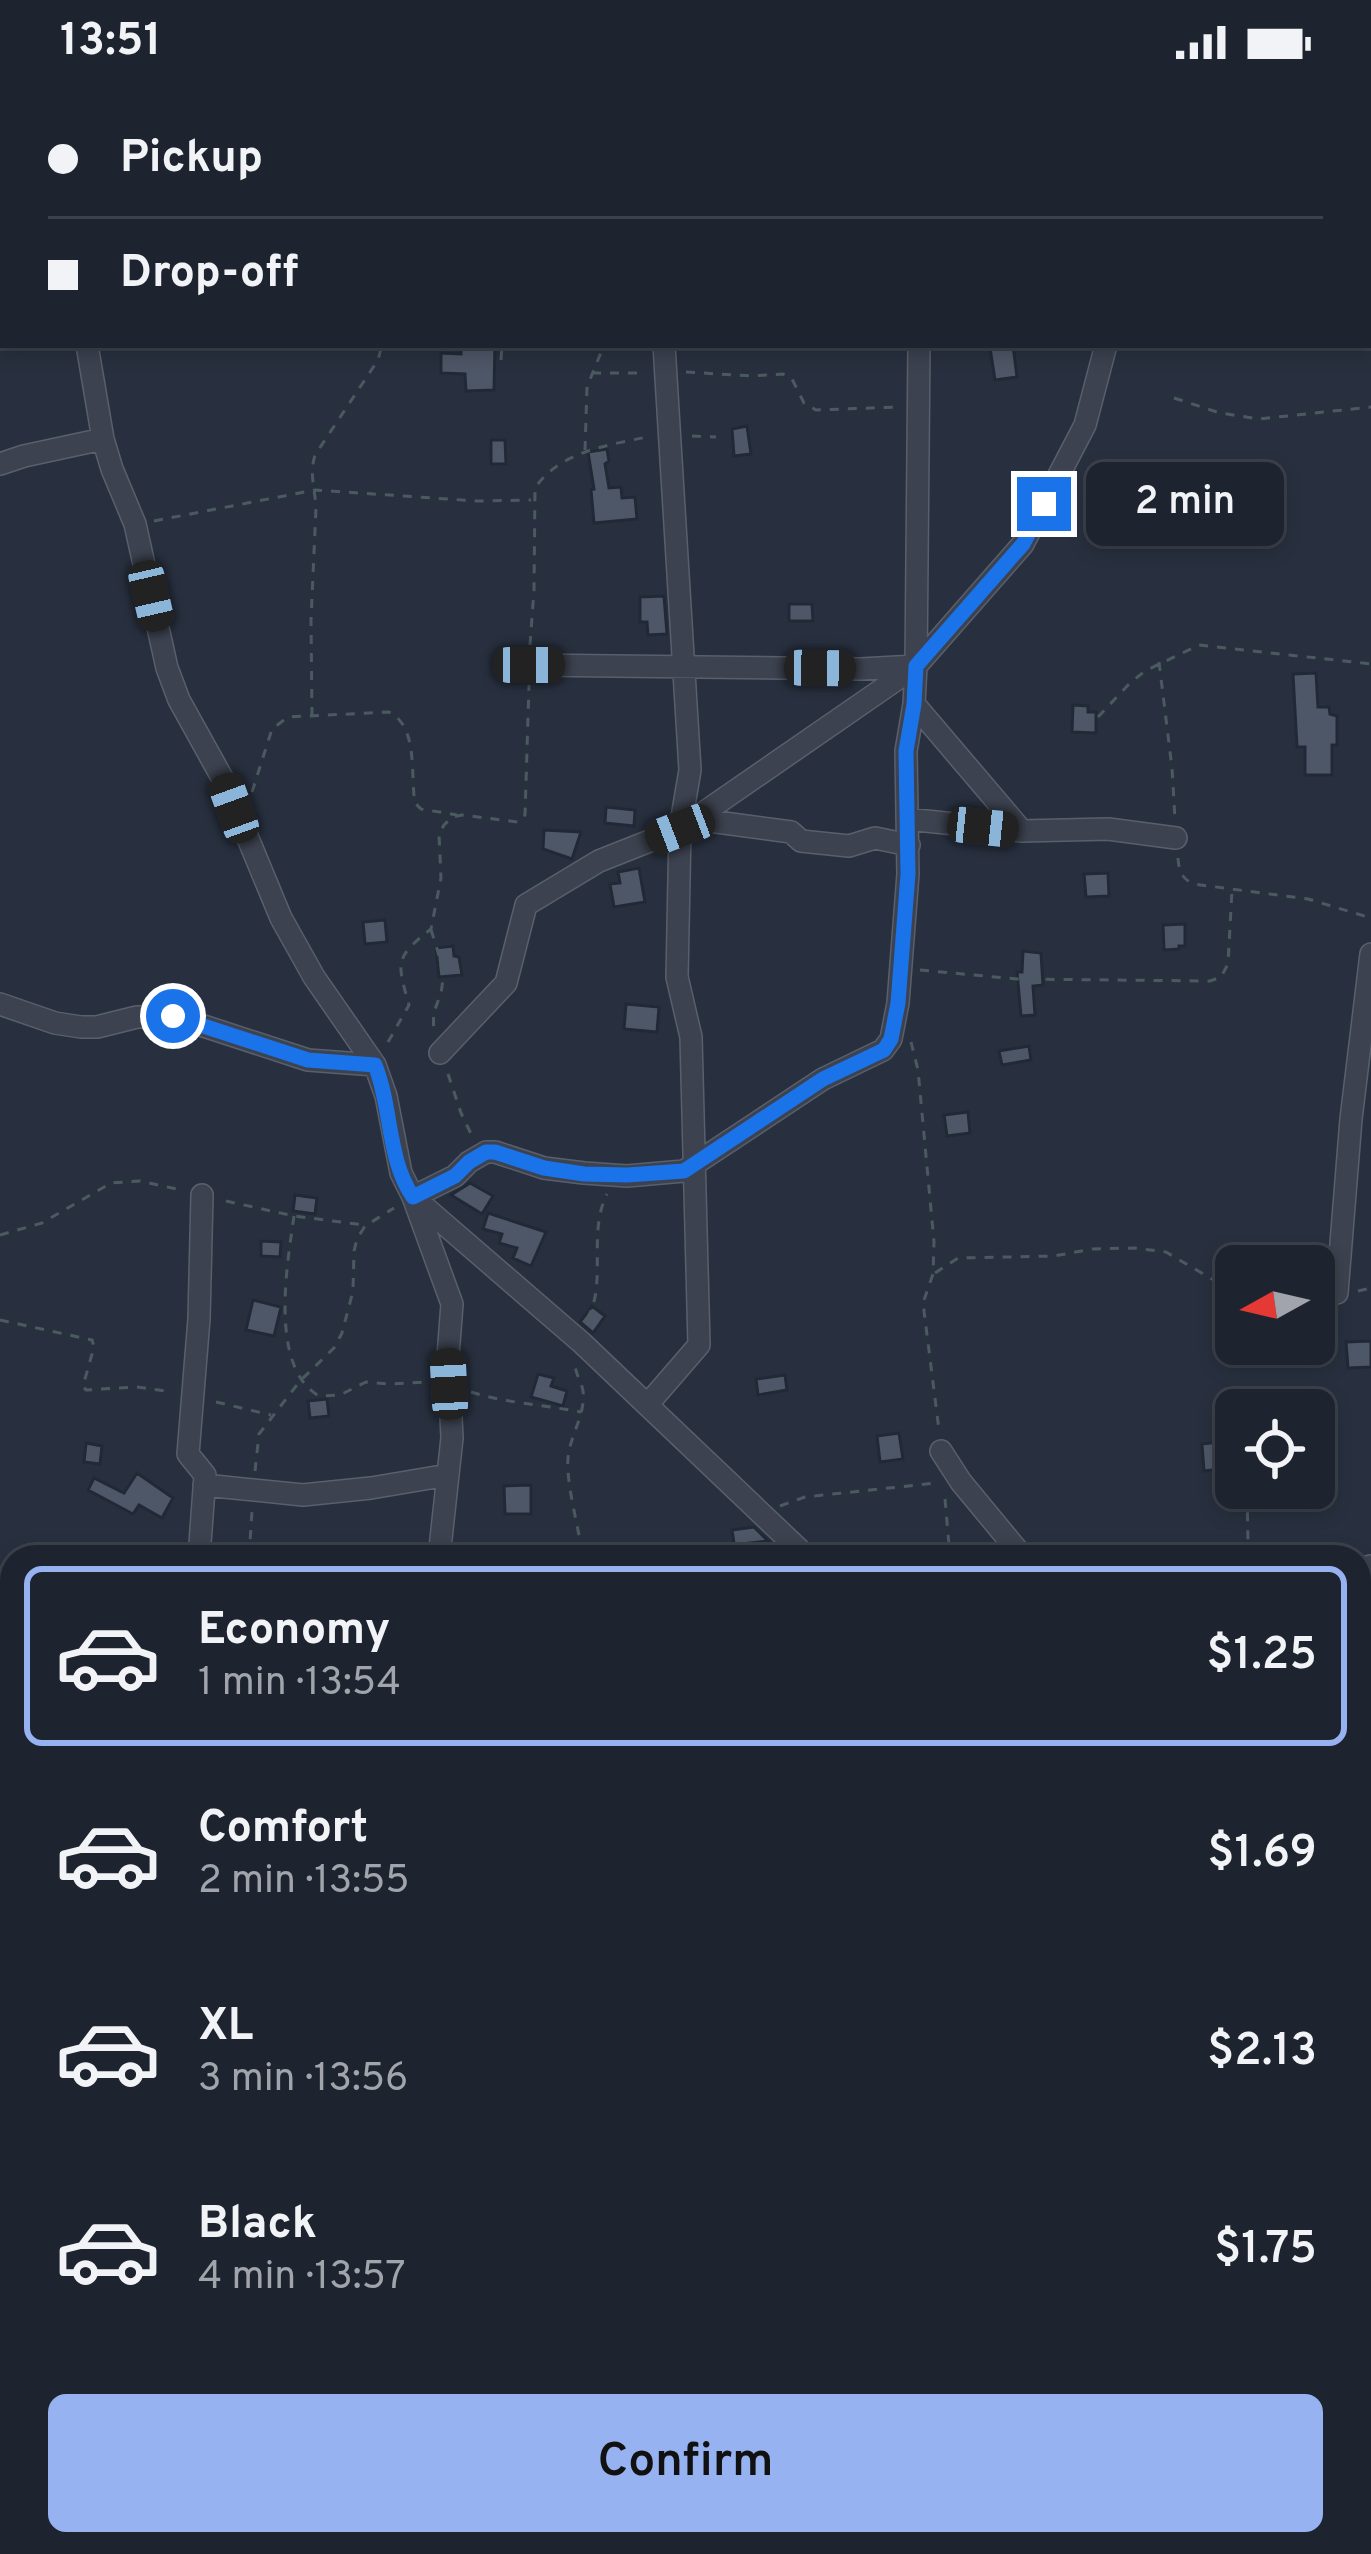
<!DOCTYPE html>
<meta charset="utf-8">
<style>
:root{--surface:#1e242f;--page:#262c37;--text:#f1f3f6;--muted:#a1a4aa;--line:#3c414b;--accent:#96b2f0}
body{margin:0;font-family:Overpass,sans-serif;background:var(--page);color:var(--text);height:100vh;display:flex;flex-direction:column;font-size:45px;white-space:nowrap}
*{box-sizing:border-box;margin:0}
p{font-size:39px;color:var(--muted)}
.icon{flex:none;width:66px;height:66px;fill:none;stroke:currentColor;stroke-width:2;stroke-linecap:round;stroke-linejoin:round}
.map{position:relative;flex:1;overflow:hidden}
.details{position:absolute;left:0px;top:1461px;width:1371px;height:1011px;display:flex;flex-direction:column;background:var(--surface);border-radius:36px 36px 0 0;box-shadow:0 6px 18px #0003,0 0 0 3px var(--line)}
.details>*{flex:none}
.banner{position:absolute;left:0px;top:0px;width:1371px;height:264px;box-shadow:0 6px 18px #0003,0 0 0 3px var(--line);display:grid;align-content:center;height:264px;padding:0 48px;background:var(--surface)}
.needle{width:78px;rotate:262deg}
.tools{position:absolute;left:1215px;top:1161px;display:grid;gap:24px}
.tools a{display:grid;place-items:center;width:120px;height:120px;border-radius:18px;background:var(--surface);box-shadow:0 6px 18px #0003,0 0 0 3px var(--line);font-size:60px}
.end{position:absolute;width:54px;height:54px;margin:-27px;border:15px solid #1a73e8;background:#fff;box-shadow:0 0 0 6px #fff}
.from{border-radius:50%}
.bubble{position:absolute;height:84px;border-radius:18px;background:var(--surface);box-shadow:0 6px 18px #0003,0 0 0 3px var(--line);font-size:39px;font-weight:600;line-height:84px;text-align:center}
.car{position:absolute;width:36px;height:72px;margin:-36px -18px;border-radius:15px;box-shadow:0 0 9px 3px #0007;background:linear-gradient(#222 24%,#8ab4d8 0 40%,#222 0 76%,#8ab4d8 0 86%,#222 0)}
.banner b{display:flex;align-items:center;gap:42px;height:114px;font-size:45px}
.banner b+b{border-top:3px solid var(--line)}
.banner i{width:30px;height:30px;background:var(--text)}
ul{padding:21px 0 0;list-style:none}
li{display:flex;align-items:center;gap:36px;height:180px;margin:0 24px 18px;padding:0 24px;border:6px solid transparent;border-radius:18px}
li div{flex:1}
li b{display:block;font-size:45px}
li em{font-style:normal;font-weight:600}
li.selected{border-color:var(--accent)}
li>.icon{width:108px;height:108px;stroke-width:1.5}
.cta{display:flex;gap:24px;margin-top:auto;padding:24px 48px}
.cta a{flex:1;height:138px;border-radius:18px;background:var(--accent);color:#111;font-size:48px;font-weight:600;line-height:138px;text-align:center}
.status{display:flex;justify-content:space-between;align-items:center;height:84px;padding:0 60px;background:var(--surface);direction:ltr}
.status svg{height:33px;fill:currentColor}
.map>svg:first-child{display:block}
</style>
<div class="status"><b>13:51</b><svg viewBox="0 0 49 12"><path d="M0 12V9h3v3zM5 12V6h3v6zM10 12V3h3v9zM15 12V0h3v12zM26 1h20v11H26zM47 4h2v5h-2z"/></svg></div>
<div class="map">
<svg width="1371" height="2470" viewBox="0 0 1371 2470">
<rect width="100%" height="100%" fill="#28303f"/>
<!-- building -->
<path fill="#4e5767" stroke="#222936" stroke-width="3" d="M461,261H495L494,306L466,307L465,290L441,289V269L461,270Z
M1013,261L1017,293L995,296L990,264Z
M747,342L751,370L734,372L732,345Z
M491,356H505L506,380H491Z
M607,365L609,377L605,380L609,404L621,403L622,414L635,413L637,435L594,439L591,406L594,405L588,368Z
M1192,391L1194,415L1171,417L1169,393Z
M664,512L667,550L648,551L647,538H640V513Z
M789,520H812L813,537H789Z
M1316,589L1318,623H1329L1330,630L1337,632V661H1332V691H1305V663H1297L1293,590Z
M1073,621L1088,622V628H1096V649L1072,648Z
M606,723L635,726L634,742L605,739Z
M544,746L581,748L572,775L543,765Z
M639,784L645,818L614,823L610,800L620,799L618,788Z
M1108,789L1109,812L1086,813L1084,790Z
M385,836L387,858L365,860L363,838Z
M1185,840V862H1179V865L1164,866L1163,841Z
M453,862L454,872L459,873L462,891L439,893L436,864Z
M1023,867L1041,869L1043,901L1033,902L1035,931L1021,932L1017,888H1022Z
M626,920L659,923L657,948L624,945Z
M1029,962L1031,976L1002,981L999,967Z
M968,1028L970,1049L947,1052L944,1031Z
M470,1099L493,1112L482,1130L451,1111Z
M295,1111L317,1114L315,1130L293,1127Z
M488,1129L546,1148L531,1182L513,1174L517,1164L499,1159L502,1150L483,1145Z
M261,1157L281,1158L280,1173L261,1172Z
M253,1216L281,1223L274,1252L246,1246Z
M592,1222L605,1232L593,1249L580,1238Z
M1371,1257V1283L1348,1284L1346,1258Z
M538,1290L554,1294L551,1302L567,1307L563,1322L531,1313Z
M785,1291L787,1306L758,1311L756,1295Z
M327,1315L329,1332L310,1334L308,1317Z
M899,1349L903,1375L880,1378L877,1352Z
M1236,1356V1383L1204,1387L1202,1360Z
M86,1359L102,1362L100,1380L84,1378Z
M137,1389L173,1414L162,1434L139,1421L133,1430L88,1406L94,1394L124,1409Z
M531,1401V1430H505L504,1402Z
M754,1443L768,1457L749,1459L750,1473H736L732,1446Z"/>
<g fill="none" stroke-linecap="round" stroke-linejoin="round">
<!-- street casing -->
<g stroke="#59606c" stroke-width="24">
<path id="street" d="M1094,0L1098,3
M334,3L335,0
M940,3L941,0
M1368,13L1371,41
M0,98H3
M1368,145L1371,147
M87,261L103,355L112,385L135,440L167,584L179,616L225,699L281,834L314,893L375,981L386,1012L401,1089L413,1113L582,1259L807,1473
M0,380L24,372L103,355
M529,581L861,585L915,582
M914,620L1022,747
M694,735L791,748L801,757L849,762L875,754L909,761
M907,735L1022,747L1108,745L1176,754
M0,920L55,939L81,943H97L137,933L173,932L308,976L375,981
M440,969L506,899L526,821L599,777L680,745L916,582L1023,460L1085,341L1106,261
M1337,1209L1351,1035L1371,870
M648,1320L699,1261L691,953L677,893L680,745L690,686L664,261
M941,1367L961,1398L1023,1473
M204,1401L303,1411L371,1404L448,1391
M199,1473L205,1391L188,1370L199,1235L202,1111
M436,1473L440,1464L452,1354L448,1272L452,1220L413,1113L455,1092L469,1078L486,1068H495L544,1084L584,1089L627,1092L684,1087L823,995L883,966L891,955L898,919L908,790L906,667L914,620L916,582L919,261
M1359,1485L1371,1482
M1359,1916L1371,1937
M0,1955L9,1954L12,1937"/>
</g>
<!-- path -->
<path stroke="#4a5b5f" stroke-width="3" stroke-dasharray="9 9" stroke-linecap="butt" d="M466,0V3
M594,0L612,3
M1180,0L1181,3
M622,3L623,0
M1296,3L1319,0
M0,224L3,223
M501,276L502,261
M686,288L752,292L783,290L792,295L804,319L816,326L898,323
M592,289H646
M1174,314L1220,329L1259,335L1371,323
M692,352L716,353
M585,366L587,303L604,261
M154,437L315,406L477,417L531,416
M530,561L534,506L535,404C559,368 608,361 647,353
M1159,578L1172,684L1175,735
M312,632L311,536L316,424C315,404 309,390 315,371L378,276L382,261
M1098,633L1130,599L1145,587L1199,561L1371,580
M252,708L272,645L288,633L389,628C419,643 410,691 415,719L421,725L457,731
M1178,774C1179,788 1182,794 1193,800L1308,815L1371,834
M431,846C437,864 446,889 441,908C436,925 432,927 434,947
M920,886L1017,895L1210,897L1221,893L1228,880L1232,806
M388,958L409,921C397,878 394,874 431,845L441,794L439,750L444,741L452,733L462,731L518,738L525,731L529,601
M911,958L918,986L934,1158L933,1190L923,1219L939,1346
M448,990L461,1029L473,1054
M226,1117L294,1132L364,1141
M294,1132C287,1181 269,1283 319,1312L340,1311L366,1298L389,1300L427,1298
M0,1151L42,1139L111,1099L140,1097L181,1106
M935,1189L958,1174L1054,1172L1092,1165L1134,1164L1166,1168L1217,1198L1236,1201
M1358,1207L1371,1204
M588,1235C591,1226 595,1217 596,1207C600,1175 592,1140 607,1110
M0,1236L92,1256L94,1263L83,1302L86,1306L137,1303L172,1308
M471,1308C506,1319 544,1321 581,1328
M216,1318L271,1331
M255,1387L259,1350L300,1297L334,1264L342,1249L353,1207L354,1167L357,1155L365,1142L394,1124
M945,1415L950,1473
M780,1422L805,1413L936,1399
M249,1473L252,1427
M560,1473L577,1468L581,1462C577,1438 566,1397 568,1374C570,1351 586,1330 583,1307C581,1296 575,1290 575,1279
M1245,1473L1248,1460L1247,1404
M0,1686L12,1693
M1359,1748L1371,1746
M1359,1878L1371,1876"/>
<!-- street -->
<use href="#street" stroke="#3c424f" stroke-width="21"/>
</g>
<g fill="none" stroke-linecap="round" stroke-linejoin="round">
<!-- route -->
<path stroke="#1a73e8" stroke-width="15" d="M173,932L308,976L375,981C392,1023 387,1075 413,1113L455,1092L469,1078L486,1068H495L544,1084L584,1090L627,1091L684,1087L823,995L884,966L891,955L898,919L908,790L906,667L914,620L916,582L1023,460L1044,420"/>
</g>
</svg>
<div class="tools">
<a><svg class="needle" viewBox="-14 -14 28 28"><path d="M0-13l5 13h-10z" fill="#e53935"/><path d="M0 13l5-13h-10z" fill="#a1a4aa"/></svg></a>
<a><svg class="icon" aria-label="locate" viewBox="0 0 24 24"><circle cx="12" cy="12" r="6"/><path d="M12 2v4M12 18v4M2 12h4M18 12h4"/></svg></a>
</div>
<i class="end from" style="left:173px;top:932px"></i>
<i class="end" style="left:1044px;top:420px"></i>
<div class="bubble" style="left:1086px;top:378px;width:198px">2 min</div>
<i class="car" style="left:151px;top:512px;rotate:167deg"></i>
<i class="car" style="left:529px;top:581px;rotate:90deg"></i>
<i class="car" style="left:820px;top:584px;rotate:91deg"></i>
<i class="car" style="left:234px;top:724px;rotate:340deg"></i>
<i class="car" style="left:983px;top:743px;rotate:96deg"></i>
<i class="car" style="left:680px;top:745px;rotate:249deg"></i>
<i class="car" style="left:449px;top:1300px;rotate:357deg"></i>
<div class="banner">
<b><i class="from"></i>Pickup</b>
<b><i></i>Drop-off</b>
</div>
<section class="details">
<ul>
<li class="selected"><svg class="icon" aria-label="car" viewBox="0 0 24 24"><path d="M5 17H2v-5l4-1 3-4h7l3 4 3 1v5h-3M9 17h6M6 11h13"/><circle cx="7" cy="17" r="2"/><circle cx="17" cy="17" r="2"/></svg><div><b>Economy</b><p>1 min · 13:54</p></div><em>$1.25</em></li>
<li><svg class="icon" aria-label="car" viewBox="0 0 24 24"><path d="M5 17H2v-5l4-1 3-4h7l3 4 3 1v5h-3M9 17h6M6 11h13"/><circle cx="7" cy="17" r="2"/><circle cx="17" cy="17" r="2"/></svg><div><b>Comfort</b><p>2 min · 13:55</p></div><em>$1.69</em></li>
<li><svg class="icon" aria-label="car" viewBox="0 0 24 24"><path d="M5 17H2v-5l4-1 3-4h7l3 4 3 1v5h-3M9 17h6M6 11h13"/><circle cx="7" cy="17" r="2"/><circle cx="17" cy="17" r="2"/></svg><div><b>XL</b><p>3 min · 13:56</p></div><em>$2.13</em></li>
<li><svg class="icon" aria-label="car" viewBox="0 0 24 24"><path d="M5 17H2v-5l4-1 3-4h7l3 4 3 1v5h-3M9 17h6M6 11h13"/><circle cx="7" cy="17" r="2"/><circle cx="17" cy="17" r="2"/></svg><div><b>Black</b><p>4 min · 13:57</p></div><em>$1.75</em></li>
</ul>
<div class="cta"><a>Confirm</a></div>
</section>
</div>
